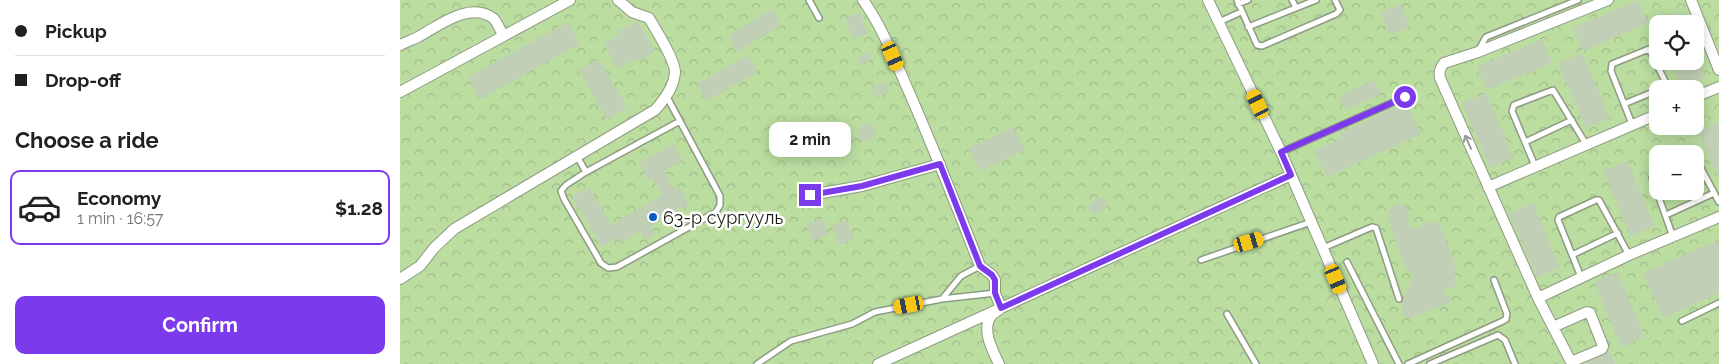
<!DOCTYPE html>
<meta charset="utf-8">
<style>
:root{--surface:#fff;--page:#f2f2f2;--text:#202124;--muted:#757577;--line:#e0e0e0;--accent:#7c3aed}
body{margin:0;font-family:Raleway,sans-serif;background:var(--page);color:var(--text);height:100vh;display:flex;flex-direction:column;font-size:19px;white-space:nowrap}
*{box-sizing:border-box;margin:0}
p{font-size:16px;color:var(--muted)}
.icon{flex:none;width:28px;height:28px;fill:none;stroke:currentColor;stroke-width:2;stroke-linecap:round;stroke-linejoin:round}
.map{position:relative;flex:1;overflow:hidden}
.side{display:flex;flex-direction:column;background:var(--surface);width:400px}
.side>*{flex:none}
.top-card{display:grid;align-content:center;height:110px;padding:0 15px;background:var(--surface)}
.buttons{position:absolute;left:1249px;top:15px;display:grid;gap:10px}
.buttons a{display:grid;place-items:center;width:55px;height:55px;border-radius:10px;background:var(--surface);box-shadow:0 2px 12px #0003;font-size:25px}
.end{position:absolute;width:22px;height:22px;margin:-11px;border:6px solid #7c3aed;background:#fff;box-shadow:0 0 0 2px #fff}
.from{border-radius:50%}
.bubble{position:absolute;height:35px;border-radius:10px;background:var(--surface);box-shadow:0 2px 12px #0003;font-size:16px;font-weight:700;line-height:35px;text-align:center}
.car{position:absolute;width:15px;height:30px;margin:-15px -8px;border-radius:6px;box-shadow:0 0 4px 1px #0007;background:linear-gradient(#f5c518 24%,#345 0 40%,#f5c518 0 76%,#345 0 86%,#f5c518 0)}
.top-card b{display:flex;align-items:center;gap:18px;height:48px;font-size:19px}
.top-card b+b{border-top:1px solid var(--line)}
.top-card i{width:12px;height:12px;background:var(--text)}
ul{padding:0;list-style:none}
li{display:flex;align-items:center;gap:15px;height:75px;margin:0 10px 8px;padding:0 5px;border:2px solid transparent;border-radius:10px}
li div{flex:1}
li b{display:block;font-size:19px}
li em{font-style:normal;font-weight:700}
li.current{border-color:var(--accent)}
li>.icon{width:45px;height:45px;stroke-width:1.5}
h2{padding:0 15px;font-size:22px;line-height:60px}
.button{display:flex;gap:10px;margin-top:auto;padding:10px 15px}
.button a{flex:1;height:58px;border-radius:10px;background:var(--accent);color:#fff;font-size:20px;font-weight:700;line-height:58px;text-align:center}
main{display:flex;flex:1;min-height:0}
.map>svg:first-child{display:block}
</style>
<main>
<section class="side">
<div class="top-card">
<b><i class="from"></i>Pickup</b>
<b><i></i>Drop-off</b>
</div>
<h2>Choose a ride</h2>
<ul>
<li class="current"><svg class="icon" aria-label="car" viewBox="0 0 24 24"><path d="M5 17H2v-5l4-1 3-4h7l3 4 3 1v5h-3M9 17h6M6 11h13"/><circle cx="7" cy="17" r="2"/><circle cx="17" cy="17" r="2"/></svg><div><b>Economy</b><p>1 min · 16:57</p></div><em>$1.28</em></li>
</ul>
<div class="button"><a>Confirm</a></div>
</section>
<div class="map">
<svg width="1319" height="364" viewBox="0 0 1319 364">
<defs>
<pattern id="park-crowns" width="20" height="18" patternUnits="userSpaceOnUse" patternTransform="scale(1.25)"><rect width="20" height="18" fill="#bbdda0"/><path d="M2 6a3 3 0 1 1 6 0M12 15a3 3 0 1 1 6 0" fill="none" stroke="#a0bd89"/></pattern>
</defs>
<rect width="100%" height="100%" fill="#e9f8de"/>
<!-- park -->
<path fill="url(#park-crowns)" fill-rule="evenodd" d="M0,0H1319V364H0ZM1258,24H1295V61H1258ZM1258,89H1295V126H1258ZM1258,154H1295V191H1258Z"/>
<!-- building -->
<path fill="#c1cfb6" d="M1238,0L1248,23L1183,51L1173,28Z
M1001,4L1010,27L990,35L980,12Z
M372,9L381,25L337,52L328,36Z
M1278,12L1283,24H1258L1257,30L1254,22Z
M460,13L467,33L453,39L445,18Z
M238,21L255,51L237,62L235,59L218,69L204,44L219,35L217,32Z
M168,22L180,44L80,99L68,77Z
M1142,39L1152,63L1087,90L1077,67Z
M468,52L471,59L460,65L456,58Z
M1295,52L1306,77L1282,87L1271,61H1295Z
M1182,53L1210,118L1186,128L1158,63Z
M348,55L357,72L307,101L297,84Z
M199,59L227,107L207,119L179,70Z
M974,80L981,94L946,110L939,96Z
M485,82L488,93L475,97L471,87Z
M1086,93L1114,158L1090,168L1062,103Z
M1006,102L1021,134L927,177L914,151L942,138L940,133Z
M1319,122V179L1298,131Z
M472,123L476,136L461,142L457,128Z
M614,127L624,150L580,171L569,148Z
M273,144L283,160L264,171L274,189L279,186L289,204L251,226L255,234L245,240L240,232L222,242L219,237L202,247L172,197L189,187L211,225L262,195L252,178L248,180L239,163Z
M1227,161L1255,226L1231,236L1203,171Z
M703,197L708,207L693,215L688,204Z
M1133,203L1160,268L1137,278L1109,213Z
M999,204L1005,206L1011,217L1007,218L1011,229L1029,222L1039,223L1057,267L1053,270L1057,285L1042,291L1051,298V302L1010,318L1004,315L1001,304L1013,276L1004,264L995,240L988,213L990,208Z
M423,219L428,235L412,240L407,224Z
M447,220L454,240L439,245L432,225Z
M1319,240V293L1263,318L1243,273Z
M1217,272L1245,337L1221,347L1194,282Z
M1210,352L1215,364H1182Z"/>
<g fill="none" stroke-linecap="round" stroke-linejoin="round">
<!-- lane casing -->
<g stroke="#8e9b83" stroke-width="8">
<path id="lane" d="M409,0L419,18
M837,0L857,45L862,46L936,14L940,10L935,0
M892,0L896,8
M838,4L848,0
M819,22L841,12
M848,27L916,0
M1078,51L1086,37L1178,0
M267,97L320,196V205L316,212L217,267L208,268L201,263L164,199L161,191L166,185L186,172L280,121
M1224,104L1258,90
M1232,124L1211,71L1212,64L1249,49L1269,89
M1125,142L1172,120
M881,152L1005,97
M177,156L186,172
M1295,157L1319,202
M1135,166L1112,111L1114,105L1153,90L1186,144
M1258,172L1254,174L1252,178L1273,237
M1266,215L1314,193
M923,248L972,227L976,228L999,299
M1172,255L1218,233
M801,260L911,222
M947,262L999,364
M1181,277L1158,220L1159,217L1196,200H1199L1229,255
M542,299L595,293
M827,314L856,364
M1282,321L1319,303
M357,364L391,341L452,324L475,312L542,299L561,276L580,266
M1008,364L1103,321L1106,319L1107,314L1094,280
M1030,364L1098,335L1105,340L1115,364"/>
</g>
<!-- street casing -->
<g stroke="#8e9b83" stroke-width="12">
<path id="street" d="M463,0C483,28 495,61 509,92C534,149 557,207 580,266L592,275L595,280V293L601,308L478,364
M808,0L881,152L973,364
M1291,0L1319,70
M0,45C6,42 12,40 18,37C38,26 71,0 94,19C98,24 101,31 103,36
M0,92L170,0
M1295,97L1319,87
M1088,187L1258,114
M410,195L462,186L540,164
M0,279L20,266L34,248L54,229L255,110C265,99 274,87 275,72C275,60 256,30 249,18L232,12L218,0
M1138,298L1229,255L1319,217
M1153,327L1187,312L1190,313L1203,346L1202,349L1173,361L1170,360L1138,298L1040,78C1039,71 1040,68 1044,63L1078,52L1208,0
M599,364C593,351 581,330 591,316C593,313 598,311 601,308L891,175"/>
</g>
<!-- lane -->
<use href="#lane" stroke="#fff" stroke-width="5"/>
<!-- street -->
<use href="#street" stroke="#fff" stroke-width="10"/>
</g>
<!-- one-way arrows -->
<defs><path id="oneway-shaft" d="M-6 0H5M1.5-3L5.5 0L1.5 3" fill="none" stroke-width="1.6" stroke-linecap="round" stroke-linejoin="round" transform="scale(1.25)"/></defs>
<use stroke="#979995" href="#oneway-shaft" transform="translate(1068 142) rotate(-114)"/>
<g fill="none" stroke-linecap="round" stroke-linejoin="round">
<!-- route -->
<path stroke="#7c3aed" stroke-width="6" d="M410,195L462,186L540,164L580,266L592,275L595,280V293L601,308L891,175L881,152L1005,97"/>
</g>
<!-- markers -->
<circle fill="#065ac4" stroke="#fff" stroke-width="2" cx="253" cy="217" r="5"/>
<g text-anchor="middle" dominant-baseline="central" stroke-width="5" stroke-linejoin="round" paint-order="stroke">
<!-- poi labels -->
<g font-size="18" fill="#171c13" stroke="#fff" text-anchor="start">
<text x="263" y="217">63-р сургууль</text>
</g>
</g>
</svg>
<div class="buttons">
<a><svg class="icon" aria-label="locate" viewBox="0 0 24 24"><circle cx="12" cy="12" r="6"/><path d="M12 2v4M12 18v4M2 12h4M18 12h4"/></svg></a>
<a>+</a>
<a>−</a>
</div>
<i class="end from" style="left:1005px;top:97px"></i>
<i class="end" style="left:410px;top:195px"></i>
<div class="bubble" style="left:369px;top:122px;width:82px">2 min</div>
<i class="car" style="left:493px;top:56px;rotate:156deg"></i>
<i class="car" style="left:858px;top:104px;rotate:334deg"></i>
<i class="car" style="left:849px;top:242px;rotate:74deg"></i>
<i class="car" style="left:936px;top:279px;rotate:157deg"></i>
<i class="car" style="left:509px;top:305px;rotate:259deg"></i>
</div>
</main>
